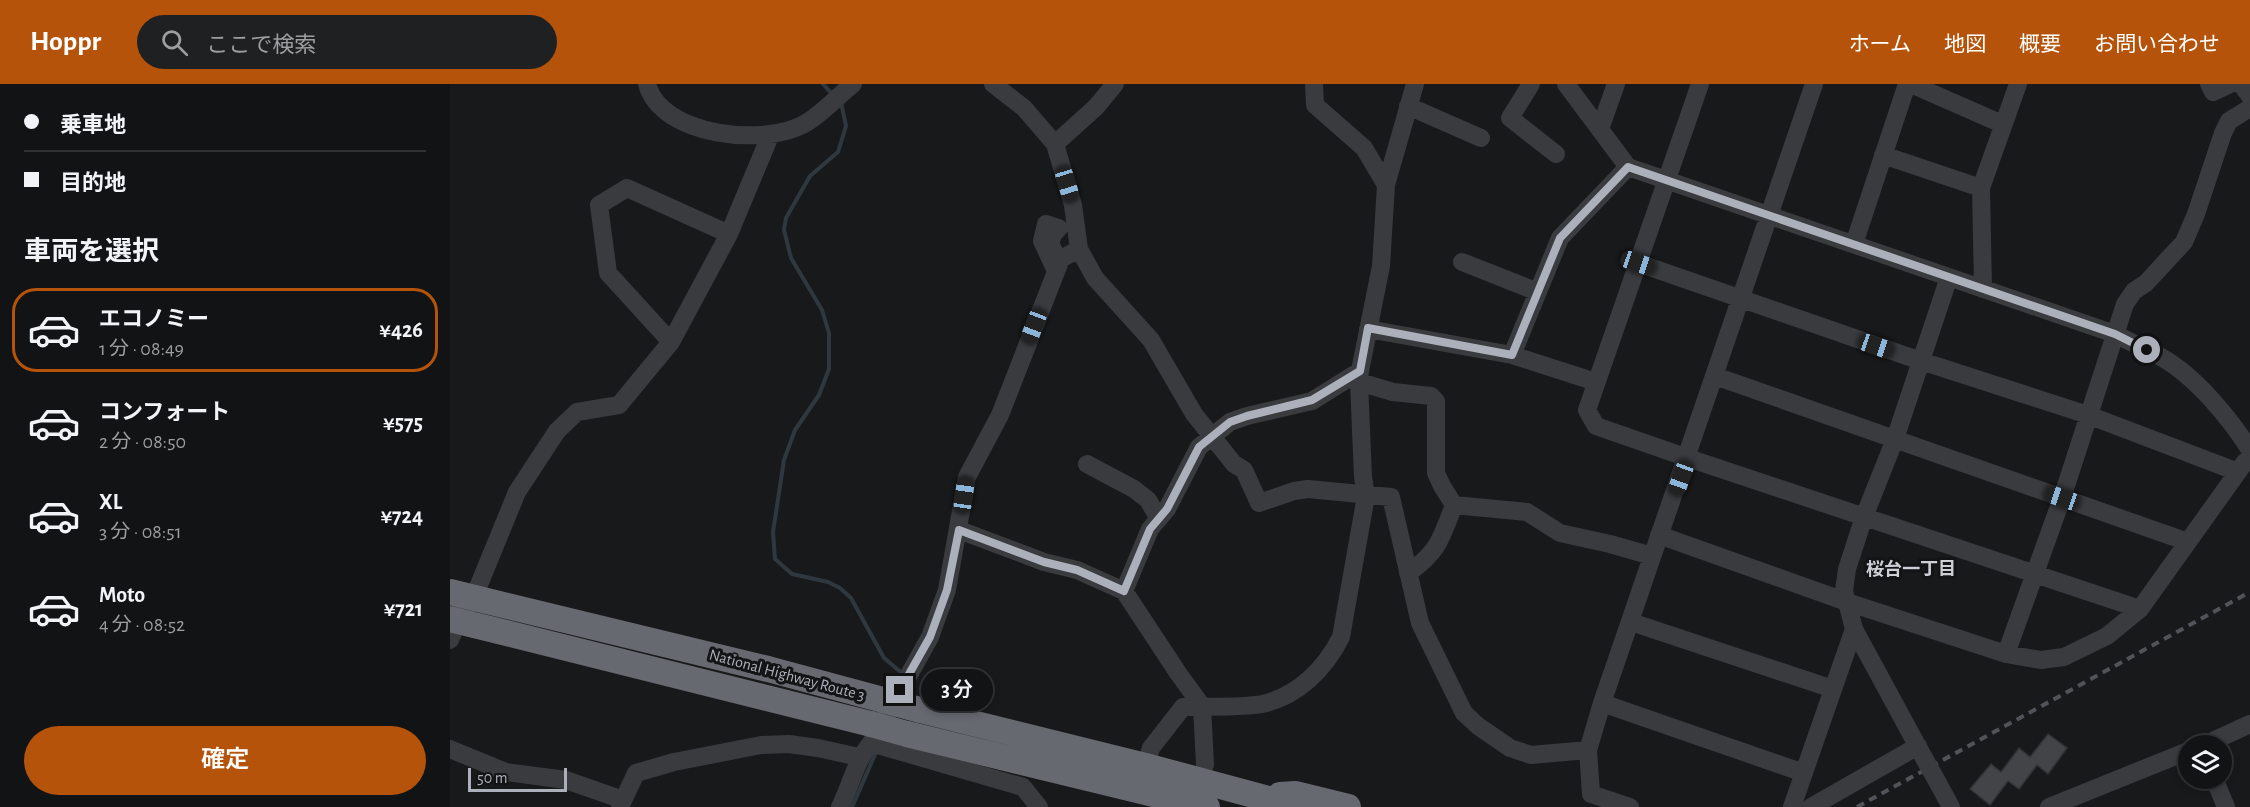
<!DOCTYPE html>
<html lang="ja">
<meta charset="utf-8">
<style>
:root{--surface:#121314;--page:#1f2022;--text:#f1f3f6;--muted:#9c9ea0;--line:#313234;--accent:#b45309}
body{margin:0;font-family:"Alegreya Sans","Noto Sans JP",sans-serif;background:var(--page);color:var(--text);height:100vh;display:flex;flex-direction:column;font-size:22px;white-space:nowrap}
*{box-sizing:border-box;margin:0}
p{font-size:20px;color:var(--muted)}
.icon{flex:none;width:33px;height:33px;fill:none;stroke:currentColor;stroke-width:2;stroke-linecap:round;stroke-linejoin:round}
.map{position:relative;flex:1;overflow:hidden}
.drawer{display:flex;flex-direction:column;background:var(--surface);width:450px}
.drawer>*{flex:none}
.guide{display:grid;align-content:center;height:132px;padding:0 24px;background:var(--surface)}
.fabs{position:absolute;left:1728px;top:651px;display:grid;gap:12px}
.fabs a{display:grid;place-items:center;width:54px;height:54px;border-radius:50%;background:var(--surface);box-shadow:0 3px 9px #0003,0 0 0 2px var(--line);font-size:30px}
.scale{position:absolute;left:18px;bottom:15px;width:99px;box-sizing:border-box;padding-left:6px;border:3px solid #abb0ba;border-top:0;font-size:16px;line-height:21px;white-space:nowrap;color:#abb0ba;-webkit-text-stroke:4px #131416;paint-order:stroke}
.end{position:absolute;width:27px;height:27px;margin:-14px;border:8px solid #abb0ba;background:#111;box-shadow:0 0 0 3px #111}
.from{border-radius:50%}
.bubble{position:absolute;height:42px;border-radius:21px;background:var(--surface);box-shadow:0 3px 9px #0003,0 0 0 2px var(--line);font-size:20px;font-weight:600;line-height:42px;text-align:center}
.car{position:absolute;width:18px;height:36px;margin:-18px -9px;border-radius:8px;box-shadow:0 0 4px 2px #0007;background:linear-gradient(#222 24%,#8ab4d8 0 40%,#222 0 76%,#8ab4d8 0 86%,#222 0)}
.guide b{display:flex;align-items:center;gap:21px;height:57px;font-size:22px}
.guide b+b{border-top:2px solid var(--line)}
.guide i{width:15px;height:15px;background:var(--text)}
ul{padding:0;list-style:none}
li{display:flex;align-items:center;gap:18px;height:84px;margin:0 12px 9px;padding:0 12px;border:3px solid transparent;border-radius:24px}
li div{flex:1}
li b{display:block;font-size:22px}
li em{font-style:normal;font-weight:600}
li.current{border-color:var(--accent)}
li>.icon{width:54px;height:54px;stroke-width:1.5}
h2{padding:0 24px;font-size:27px;line-height:72px}
.button{display:flex;gap:12px;margin-top:auto;padding:12px 24px}
.button a{flex:1;height:69px;border-radius:36px;background:var(--accent);color:#fff;font-size:24px;font-weight:600;line-height:69px;text-align:center}
header{display:flex;align-items:center;gap:36px;box-sizing:border-box;height:84px;padding:0 30px;background:var(--accent);color:#fff}
header strong{font-size:28px}
nav{display:flex;gap:33px;margin-inline-start:auto;font-size:21px}
.search{width:420px;height:54px;background:var(--page);display:flex;align-items:center;gap:15px;box-sizing:border-box;padding:0 21px;border-radius:33px;color:var(--muted);font-size:22px}
main{display:flex;flex:1;min-height:0}
.map>svg:first-child{display:block}
</style>
<header>
<strong>Hoppr</strong>
<div class="search"><svg class="icon" aria-label="search" viewBox="0 0 24 24"><circle cx="10" cy="10" r="6"/><path d="M15 15l6 6"/></svg>ここで検索</div>
<nav><a>ホーム</a><a>地図</a><a>概要</a><a>お問い合わせ</a></nav>
</header>
<main>
<section class="drawer">
<div class="guide">
<b><i class="from"></i>乗車地</b>
<b><i></i>目的地</b>
</div>
<h2>車両を選択</h2>
<ul>
<li class="current"><svg class="icon" aria-label="car" viewBox="0 0 24 24"><path d="M5 17H2v-5l4-1 3-4h7l3 4 3 1v5h-3M9 17h6M6 11h13"/><circle cx="7" cy="17" r="2"/><circle cx="17" cy="17" r="2"/></svg><div><b>エコノミー</b><p>1 分 · 08:49</p></div><em>¥426</em></li>
<li><svg class="icon" aria-label="car" viewBox="0 0 24 24"><path d="M5 17H2v-5l4-1 3-4h7l3 4 3 1v5h-3M9 17h6M6 11h13"/><circle cx="7" cy="17" r="2"/><circle cx="17" cy="17" r="2"/></svg><div><b>コンフォート</b><p>2 分 · 08:50</p></div><em>¥575</em></li>
<li><svg class="icon" aria-label="car" viewBox="0 0 24 24"><path d="M5 17H2v-5l4-1 3-4h7l3 4 3 1v5h-3M9 17h6M6 11h13"/><circle cx="7" cy="17" r="2"/><circle cx="17" cy="17" r="2"/></svg><div><b>XL</b><p>3 分 · 08:51</p></div><em>¥724</em></li>
<li><svg class="icon" aria-label="car" viewBox="0 0 24 24"><path d="M5 17H2v-5l4-1 3-4h7l3 4 3 1v5h-3M9 17h6M6 11h13"/><circle cx="7" cy="17" r="2"/><circle cx="17" cy="17" r="2"/></svg><div><b>Moto</b><p>4 分 · 08:52</p></div><em>¥721</em></li>
</ul>
<div class="button"><a>確定</a></div>
</section>
<div class="map">
<svg width="1800" height="723" viewBox="0 0 1800 723">
<rect width="100%" height="100%" fill="#18191a"/>
<g fill="none" stroke-linecap="round" stroke-linejoin="round">
<!-- stream -->
<path stroke="#2f383e" stroke-width="4" d="M373,0L383,11
M391,18L396,42L388,68L360,92L336,134L334,146L341,174L372,226L379,249V285L369,311L345,346L334,376L323,448L325,475L342,490L378,498L390,504L401,514L434,574L453,590
M459,614L463,607L464,599L462,597
M402,723L427,666"/>
</g>
<!-- building -->
<path fill="#434447" stroke="#333336" stroke-width="1.5" d="M1598,650L1617,664L1598,690L1587,681L1569,705L1558,697L1540,721L1520,705L1541,680L1551,688L1569,664L1580,673Z"/>
<g fill="none" stroke-linecap="round" stroke-linejoin="round">
<!-- minor -->
<path stroke="#3a3b3f" stroke-width="18" d="M197,0C211,53 316,63 356,39C373,29 388,12 403,0
M543,0L574,24L605,60L623,121L629,165L645,194L701,256L744,330L784,380L794,386L809,419L844,407L858,405L941,413L970,539L1014,629L1028,642L1060,664L1081,671L1138,666
M864,0L865,21L914,64L936,101
M1081,0L1060,34L1106,70
M1116,0L1178,83L1665,250C1680,258 1696,265 1711,273C1745,292 1779,333 1800,366
M1250,0L1137,326L1146,342L1238,374L1690,525
M1461,0L1552,40
M1759,0L1763,8L1780,0
M1791,0L1800,12
M958,22L1031,54
M1150,45L1166,0
M605,60L646,23L665,0
M1433,71L1531,104
M1404,160L1457,0
M1012,178L1088,208
M1188,179L1471,277L1638,331L1788,388
M606,187L592,157L596,140L609,144C595,158 602,163 610,178
M1533,205L1531,104L1568,0
M918,245L1062,271L1146,298
M221,258L158,189L149,121L177,104L279,150
M1062,271L1110,154L1178,83
M1265,292L1738,458
M909,298L943,308L981,312L986,317V389L992,402L1004,421
M637,380L684,405L698,416L709,435
M509,446L594,478L627,486L674,507L728,589L752,622L755,681
M1209,451L1397,518L1556,570L1591,576L1614,573L1657,552L1690,525L1795,378L1800,375
M958,489C989,468 991,454 1004,421L1077,428L1110,449L1160,460L1202,472
M674,507L700,445L717,425L749,363L780,338L797,332L862,317L910,287
M1181,538L1383,605
M0,556L8,537L24,513L67,408L107,347L127,328L169,321L221,258L279,150L320,52
M1556,570L1612,414L1675,220L1684,207L1696,199L1734,158L1746,130L1773,49L1779,37L1800,24
M1152,619L1354,689
M421,659L573,703L589,723
M1752,662L1800,640
M0,665L56,688L116,696L173,716
M1474,674L1404,545L1394,507L1397,485L1414,433L1445,355L1499,193
M696,682L701,664L733,623C755,622 791,624 812,620C848,612 875,585 891,553L916,412L913,393L909,298L910,287L931,182L936,101L965,0
M1764,694L1776,723
M1488,699L1501,723
M170,723L186,689L224,678L311,661L339,660L368,664L409,673
M390,723C401,701 405,678 421,659L480,553L497,506L517,393L550,331L611,175L629,165
M1180,723L1141,710L1138,666L1152,619L1364,0
M1342,723L1404,545
M1361,723L1468,662
M1599,723L1738,667"/>
<!-- highway -->
<path stroke="#666970" stroke-width="26" d="M0,508L318,585L433,616
M0,535L421,640
M470,626L696,682L848,723
M457,650L757,723
M830,711L845,710L898,723"/>
<!-- rail -->
<path stroke="#515358" stroke-width="4" stroke-dasharray="8 6" stroke-linecap="butt" d="M1407,723L1800,508"/>
<!-- minor-bridge -->
<path stroke="#3a3b3f" stroke-width="18" d="M1474,674L1488,699"/>
<!-- highway-bridge -->
<path stroke="#666970" stroke-width="26" d="M433,616L470,626
M421,640L457,650"/>
</g>
<g fill="none" stroke-linecap="round" stroke-linejoin="round">
<!-- route -->
<path stroke="#abb0ba" stroke-width="8" d="M450,606L480,553L497,506L509,446L594,478L627,486L674,507L700,445L717,425L749,363L780,338L797,332L862,316L910,287L918,244L1062,271L1110,154L1178,83L1665,250L1697,266"/>
</g>
<g text-anchor="middle" dominant-baseline="central" stroke-width="6" stroke-linejoin="round" paint-order="stroke">
<!-- street labels -->
<g font-size="16" fill="#abb0ba" stroke="#131416">
<text transform="translate(337 591) rotate(15)">National Highway Route 3</text>
</g>
<!-- neighbourhood labels -->
<g font-size="18" font-weight="bold" fill="#cccfd6" stroke="#131416">
<text x="1461" y="486">桜台一丁目</text>
</g>
</g>
</svg>
<div class="fabs">
<a><svg class="icon" aria-label="layers" viewBox="0 0 24 24"><path d="M12 4l9 5-9 5-9-5zM3 14l9 5 9-5"/></svg></a>
</div>
<div class="scale">50 m</div>
<i class="end from" style="left:1697px;top:266px"></i>
<i class="end" style="left:450px;top:606px"></i>
<div class="bubble" style="left:471px;top:585px;width:72px">3 分</div>
<i class="car" style="left:617px;top:100px;rotate:163deg"></i>
<i class="car" style="left:1188px;top:179px;rotate:109deg"></i>
<i class="car" style="left:584px;top:242px;rotate:201deg"></i>
<i class="car" style="left:1426px;top:262px;rotate:109deg"></i>
<i class="car" style="left:1231px;top:394px;rotate:200deg"></i>
<i class="car" style="left:514px;top:411px;rotate:8deg"></i>
<i class="car" style="left:1612px;top:414px;rotate:289deg"></i>
</div>
</main>
